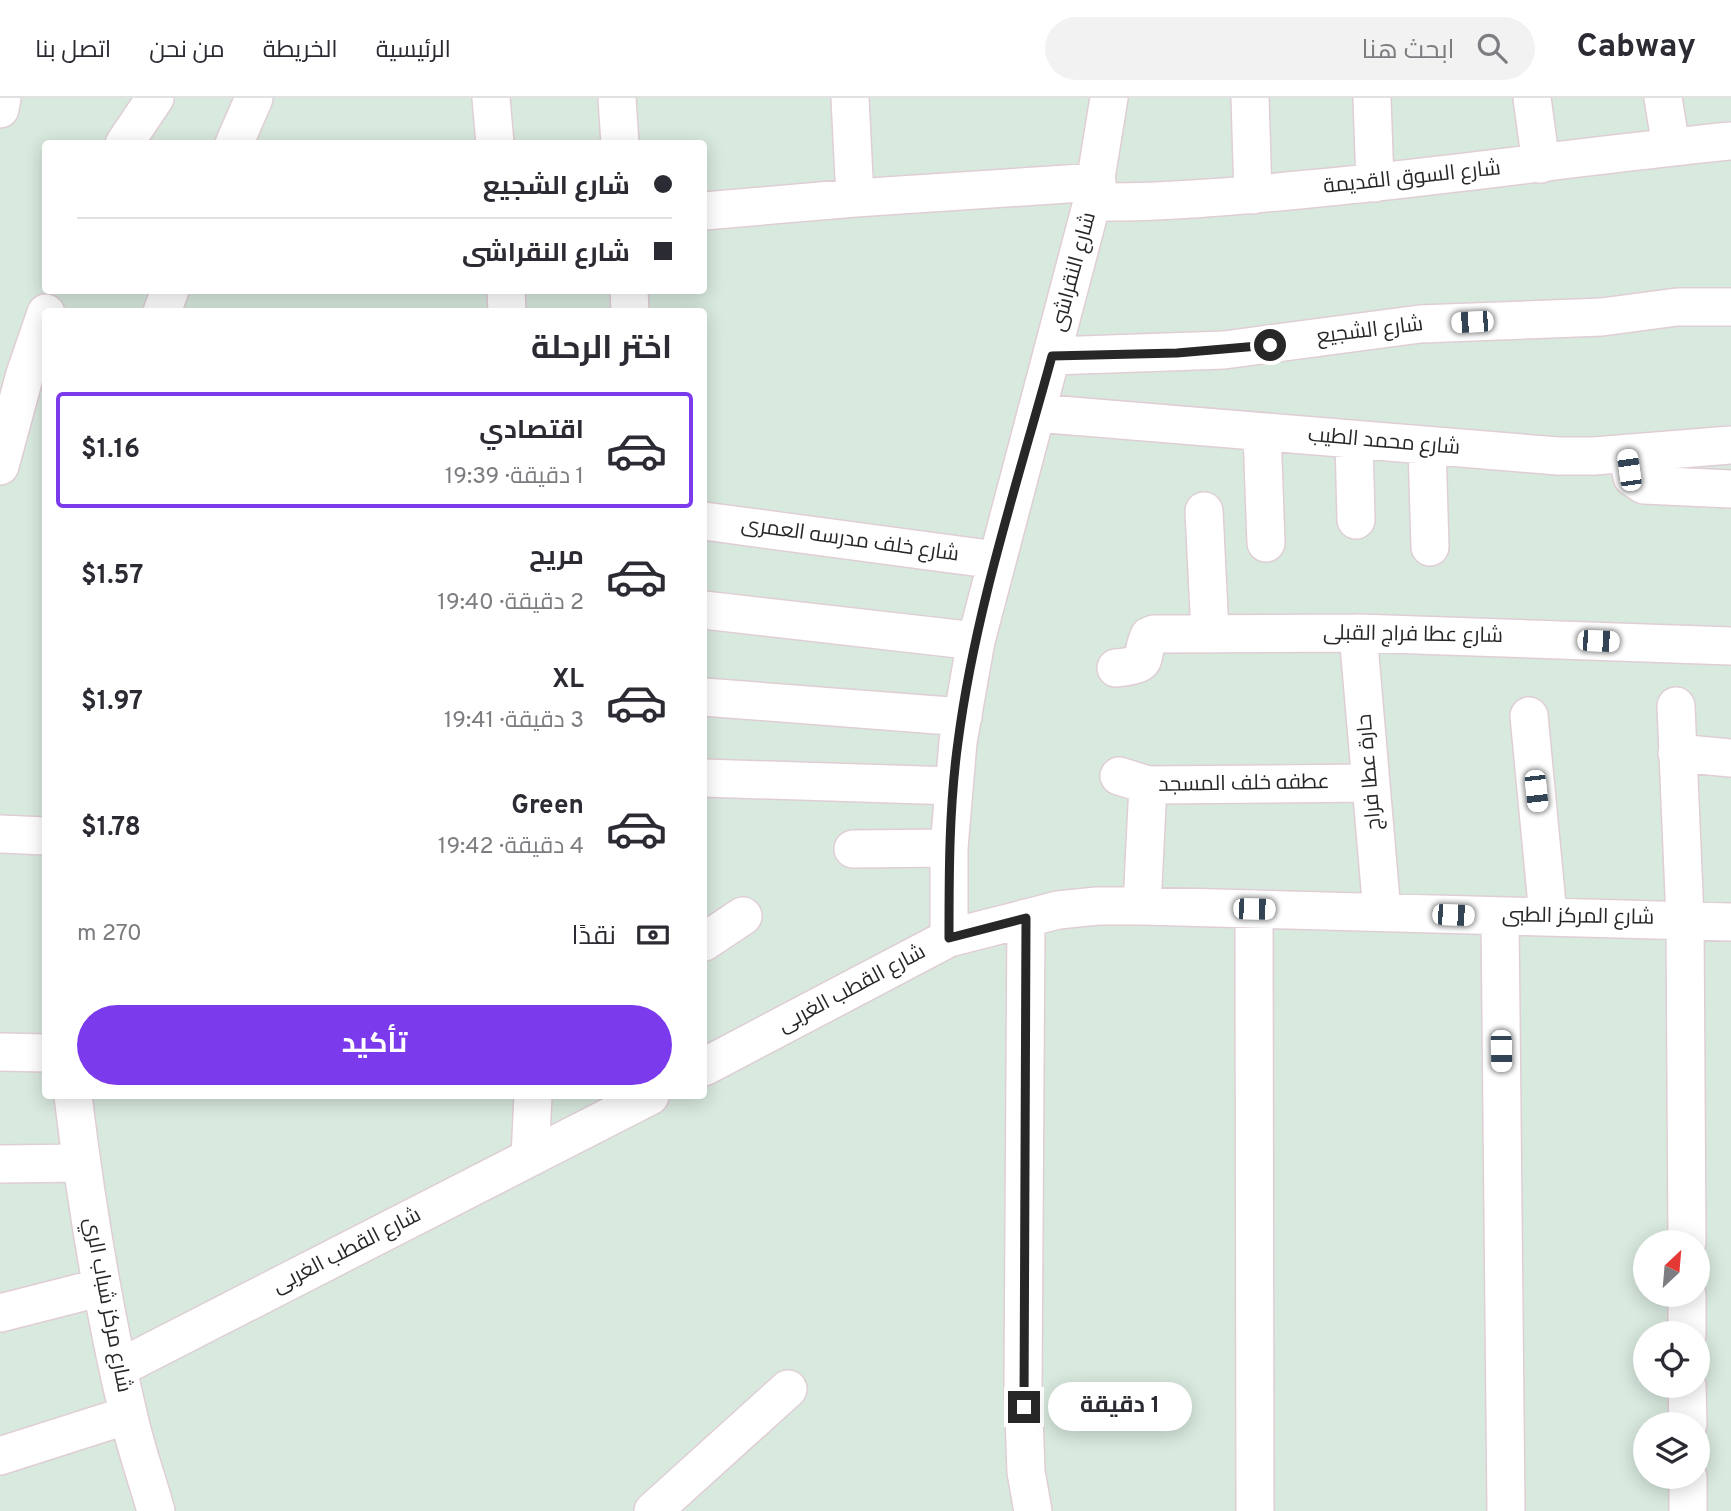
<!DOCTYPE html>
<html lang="ar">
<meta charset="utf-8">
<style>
:root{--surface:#fff;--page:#f2f2f3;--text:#2b2b33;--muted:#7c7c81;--line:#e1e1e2;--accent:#7c3aed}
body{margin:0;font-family:Overpass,Cairo,sans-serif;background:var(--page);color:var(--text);direction:rtl;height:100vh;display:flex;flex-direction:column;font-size:26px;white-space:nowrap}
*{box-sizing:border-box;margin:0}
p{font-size:23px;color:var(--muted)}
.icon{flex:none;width:38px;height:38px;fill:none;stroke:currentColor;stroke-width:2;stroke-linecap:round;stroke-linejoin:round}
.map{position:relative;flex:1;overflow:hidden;direction:ltr}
.details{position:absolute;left:42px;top:210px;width:665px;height:791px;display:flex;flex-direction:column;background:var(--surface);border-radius:7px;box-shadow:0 4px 18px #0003;direction:rtl}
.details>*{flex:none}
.banner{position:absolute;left:42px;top:42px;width:665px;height:154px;border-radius:7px;box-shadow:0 4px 18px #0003;direction:rtl;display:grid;align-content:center;height:154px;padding:0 35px;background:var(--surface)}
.needle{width:46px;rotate:26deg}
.fabs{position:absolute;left:1633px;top:1132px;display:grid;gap:14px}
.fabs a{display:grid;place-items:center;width:77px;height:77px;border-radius:50%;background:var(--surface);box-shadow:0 4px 18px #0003;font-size:35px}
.end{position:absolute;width:32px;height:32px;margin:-16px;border:9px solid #272727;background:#fff;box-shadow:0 0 0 4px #fff}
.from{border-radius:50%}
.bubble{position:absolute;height:49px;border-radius:24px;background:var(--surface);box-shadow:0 4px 18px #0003;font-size:23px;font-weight:700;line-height:49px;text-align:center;direction:rtl}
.car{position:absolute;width:21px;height:42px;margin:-21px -10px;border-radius:9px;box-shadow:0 0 5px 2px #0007;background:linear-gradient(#fff 24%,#345 0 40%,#fff 0 76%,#345 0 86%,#fff 0)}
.banner b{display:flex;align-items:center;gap:24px;height:66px;font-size:26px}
.banner b+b{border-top:2px solid var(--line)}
.banner i{width:18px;height:18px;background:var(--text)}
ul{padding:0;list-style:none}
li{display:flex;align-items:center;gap:21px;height:116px;margin:0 14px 10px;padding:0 21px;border:4px solid transparent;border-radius:7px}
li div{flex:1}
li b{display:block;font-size:26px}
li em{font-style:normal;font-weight:700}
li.selected{border-color:var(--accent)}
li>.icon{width:63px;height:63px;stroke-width:1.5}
h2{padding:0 35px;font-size:32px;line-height:84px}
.pay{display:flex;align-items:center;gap:18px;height:77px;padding:0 35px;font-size:26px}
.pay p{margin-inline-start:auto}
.action{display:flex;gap:14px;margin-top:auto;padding:14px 35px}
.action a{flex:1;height:80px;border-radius:42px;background:var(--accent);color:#fff;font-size:28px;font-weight:700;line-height:80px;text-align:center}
header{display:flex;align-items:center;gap:42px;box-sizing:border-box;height:98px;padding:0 35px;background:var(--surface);border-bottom:2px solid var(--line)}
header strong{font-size:33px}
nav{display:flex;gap:38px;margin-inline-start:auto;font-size:24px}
.search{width:490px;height:63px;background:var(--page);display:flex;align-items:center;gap:18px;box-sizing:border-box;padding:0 24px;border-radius:38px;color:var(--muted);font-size:26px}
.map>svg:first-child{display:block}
</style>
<header>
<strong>Cabway</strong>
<div class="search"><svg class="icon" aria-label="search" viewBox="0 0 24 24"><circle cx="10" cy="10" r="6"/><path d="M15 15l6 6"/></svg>ابحث هنا</div>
<nav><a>الرئيسية</a><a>الخريطة</a><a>من نحن</a><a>اتصل بنا</a></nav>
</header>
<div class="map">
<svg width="1731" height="1413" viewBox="0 0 1731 1413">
<rect width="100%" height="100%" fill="#d8e9de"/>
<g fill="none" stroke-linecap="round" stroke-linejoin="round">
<!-- minor casing -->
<g stroke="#e0ced6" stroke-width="40">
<path id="minor" d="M491,0L495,46
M617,0L620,46
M850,0L855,100
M1250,0L1253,97
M1372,0L1375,85
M1532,0L1541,66
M1663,0L1671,49
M0,11L2,0
M124,46L155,0
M234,46L254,0
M1092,104C1165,105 1237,98 1309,91C1450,78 1590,57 1731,43
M704,113L855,100L1097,84
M506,192L507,214
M629,192L630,214
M162,214L170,192
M1052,258L1224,252L1420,226L1602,219L1677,209H1731
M1036,315L1558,358H1594L1731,347
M1262,334L1266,445
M1354,342L1356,422
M1427,348L1430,449
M1627,355L1632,379L1644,387L1731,391
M0,368L25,276L46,215
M1204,413L1210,535
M704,423L996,462
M704,512L976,543
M1358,535L1382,814
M1116,570C1154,566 1138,562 1149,538L1154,536L1358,535L1731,548
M704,599L963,619
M1676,608L1685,821L1687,1144
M1529,618L1548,817
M1677,655L1731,660
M1119,678L1148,687L1371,685
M704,680L954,688
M0,736L46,738
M853,751L949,750
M1142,808L1148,687
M1254,811L1255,1413
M1500,818L1506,1413
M1026,820L1023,1287L1026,1374L1033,1413
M949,840V750L958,644L976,543L1092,104L1109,0
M704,844L743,818
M0,954L46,955
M704,969L949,840L1058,812L1097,808H1142L1731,824
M73,998C86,1104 103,1210 128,1315C135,1348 147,1381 156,1413
M530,1059L533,998
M0,1066L81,1065
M1687,1197V1236
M0,1215L102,1189
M119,1270L650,998
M1687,1288L1688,1326
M0,1358L128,1317
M1688,1379V1413
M653,1413L788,1291"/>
</g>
<!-- minor -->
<use href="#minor" stroke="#fff" stroke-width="37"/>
</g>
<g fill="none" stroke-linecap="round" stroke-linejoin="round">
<!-- route -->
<path stroke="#272727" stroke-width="9" d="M1024,1309L1026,820L949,840C949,775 949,709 958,644C975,513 1017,386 1052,258L1177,255L1270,247"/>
</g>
<g text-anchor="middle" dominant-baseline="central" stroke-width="5" stroke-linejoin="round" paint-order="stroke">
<!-- street labels -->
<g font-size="21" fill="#272727" stroke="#fff">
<text transform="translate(1412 80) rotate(-6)">شارع السوق القديمة</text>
<text transform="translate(1074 174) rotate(-75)">شارع النقراشى</text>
<text transform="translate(1370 233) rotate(-7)">شارع الشجيع</text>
<text transform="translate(1384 344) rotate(5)">شارع محمد الطيب</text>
<text transform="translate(850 442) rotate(8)">شارع خلف مدرسه العمرى</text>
<text transform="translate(1413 537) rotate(1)">شارع عطا فراج القبلى</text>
<text transform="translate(1370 674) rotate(-95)">حارة عطا فراج</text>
<text transform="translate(1244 686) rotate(-1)">عطفه خلف المسجد</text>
<text transform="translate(1578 819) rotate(1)">شارع المركز الطبى</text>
<text transform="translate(852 891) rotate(-28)">شارع القطب الغربى</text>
<text transform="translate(347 1153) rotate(-27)">شارع القطب الغربى</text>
<text transform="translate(107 1207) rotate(79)">شارع مركز شباب الري</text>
</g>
</g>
</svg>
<div class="fabs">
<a><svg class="needle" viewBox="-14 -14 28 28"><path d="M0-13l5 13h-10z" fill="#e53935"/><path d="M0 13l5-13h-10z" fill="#7c7c81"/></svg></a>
<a><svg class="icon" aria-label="locate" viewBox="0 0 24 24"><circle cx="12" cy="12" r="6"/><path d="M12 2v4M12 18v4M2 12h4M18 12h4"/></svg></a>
<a><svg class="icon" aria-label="layers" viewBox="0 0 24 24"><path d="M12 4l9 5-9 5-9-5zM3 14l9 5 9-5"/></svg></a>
</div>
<i class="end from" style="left:1270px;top:247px"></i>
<i class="end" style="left:1024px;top:1309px"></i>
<div class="bubble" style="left:1048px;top:1284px;width:144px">1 دقيقة</div>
<i class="car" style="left:1472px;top:224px;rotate:267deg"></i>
<i class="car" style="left:1629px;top:372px;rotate:352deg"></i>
<i class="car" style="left:1598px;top:543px;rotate:92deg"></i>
<i class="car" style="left:1536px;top:693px;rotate:174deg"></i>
<i class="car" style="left:1254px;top:811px;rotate:91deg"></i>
<i class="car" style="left:1453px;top:817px;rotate:92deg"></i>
<i class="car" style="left:1501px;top:953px;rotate:179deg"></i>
<div class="banner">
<b><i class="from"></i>شارع الشجيع</b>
<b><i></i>شارع النقراشى</b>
</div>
<section class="details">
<h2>اختر الرحلة</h2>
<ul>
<li class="selected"><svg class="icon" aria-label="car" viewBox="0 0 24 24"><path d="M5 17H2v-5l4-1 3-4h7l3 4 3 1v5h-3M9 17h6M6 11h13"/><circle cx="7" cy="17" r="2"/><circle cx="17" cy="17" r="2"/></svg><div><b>اقتصادي</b><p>1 دقيقة · 19:39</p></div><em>$1.16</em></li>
<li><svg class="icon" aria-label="car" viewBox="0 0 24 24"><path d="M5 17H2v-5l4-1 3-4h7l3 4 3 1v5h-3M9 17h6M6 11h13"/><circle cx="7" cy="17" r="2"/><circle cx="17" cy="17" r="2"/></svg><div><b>مريح</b><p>2 دقيقة · 19:40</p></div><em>$1.57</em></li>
<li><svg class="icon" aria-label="car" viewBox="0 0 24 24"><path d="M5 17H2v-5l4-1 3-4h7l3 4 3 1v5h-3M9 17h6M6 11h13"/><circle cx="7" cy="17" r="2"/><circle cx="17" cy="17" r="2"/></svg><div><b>XL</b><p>3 دقيقة · 19:41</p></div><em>$1.97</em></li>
<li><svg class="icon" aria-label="car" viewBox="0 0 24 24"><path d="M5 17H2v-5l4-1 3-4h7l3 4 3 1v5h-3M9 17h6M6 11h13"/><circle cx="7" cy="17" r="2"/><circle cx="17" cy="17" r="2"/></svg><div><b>Green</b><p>4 دقيقة · 19:42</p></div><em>$1.78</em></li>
</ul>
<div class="pay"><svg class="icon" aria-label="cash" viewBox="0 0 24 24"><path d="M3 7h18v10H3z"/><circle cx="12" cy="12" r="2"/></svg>نقدًا<p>270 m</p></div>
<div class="action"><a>تأكيد</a></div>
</section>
</div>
